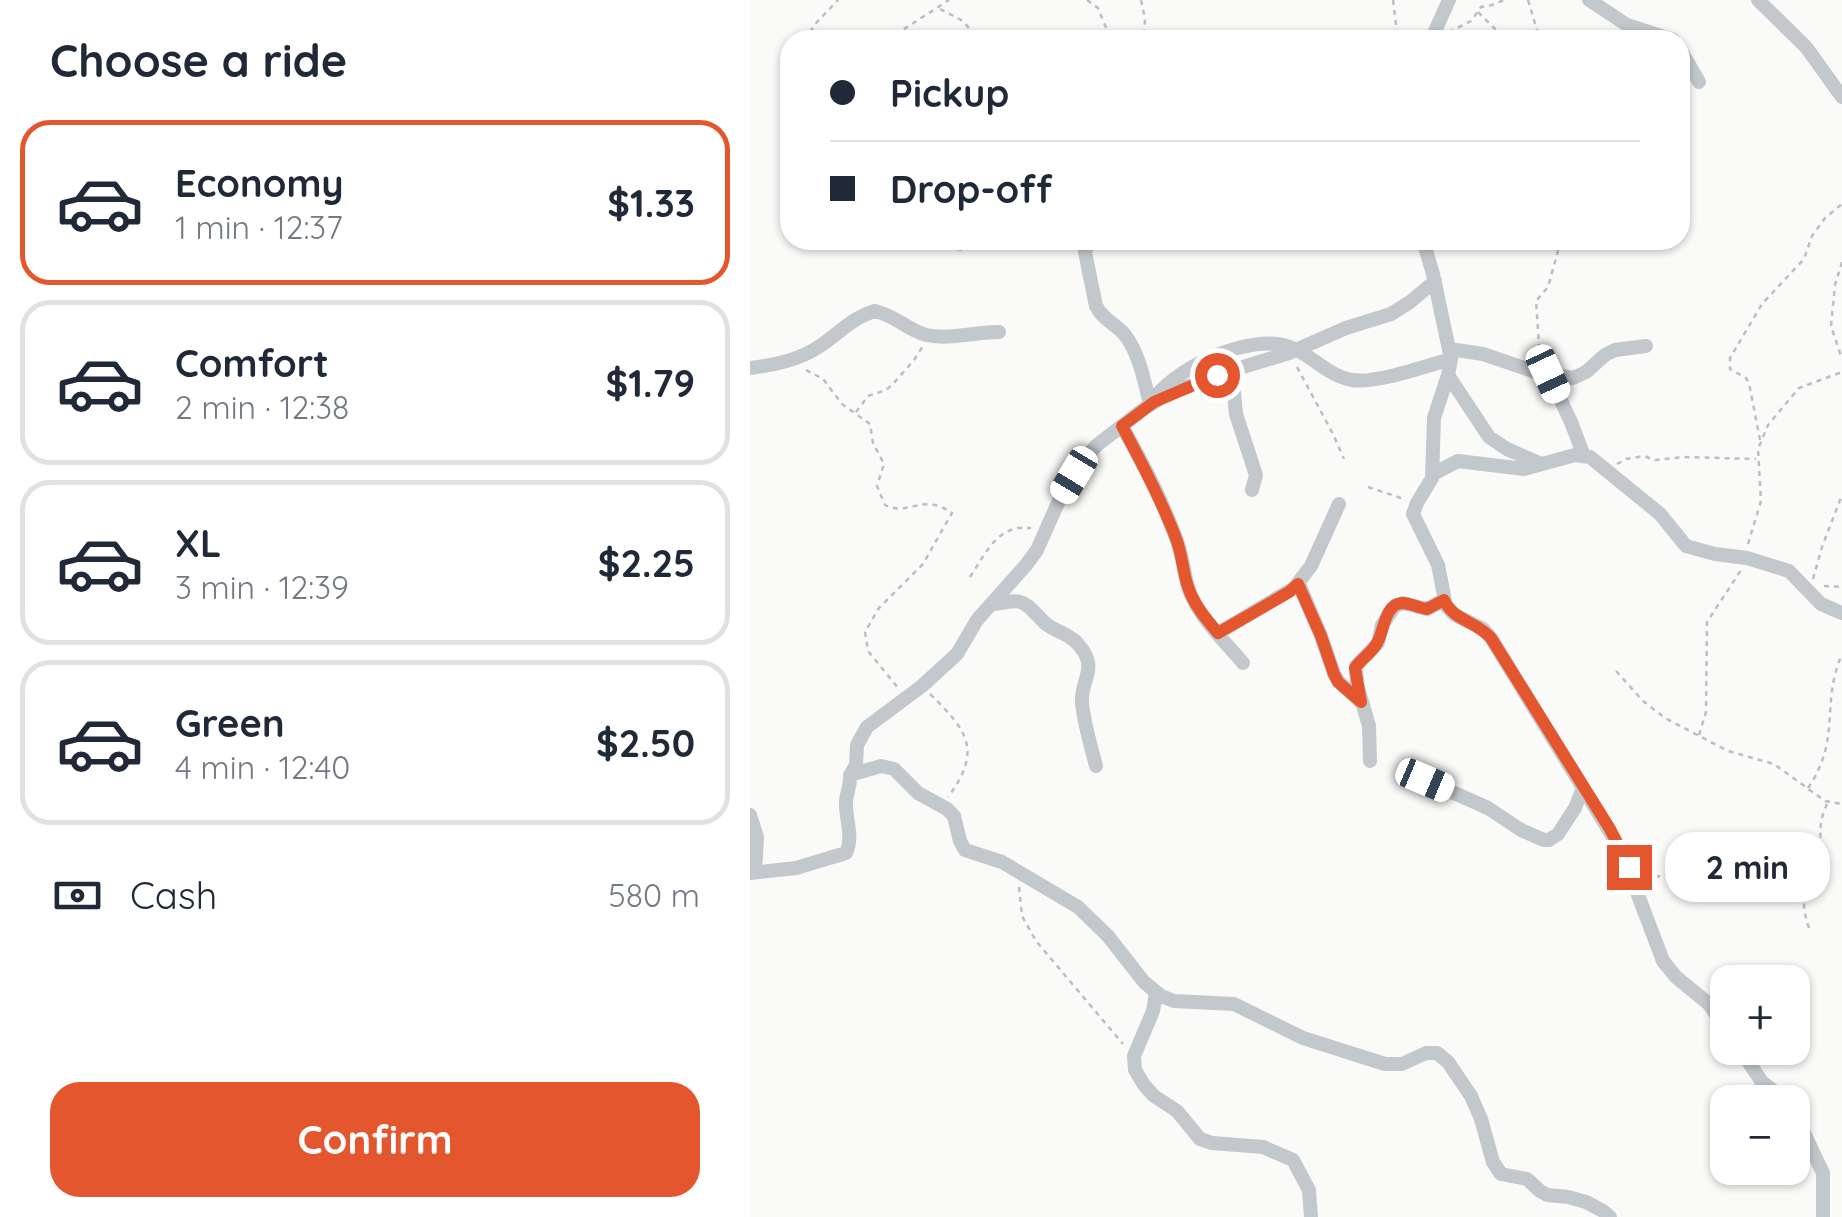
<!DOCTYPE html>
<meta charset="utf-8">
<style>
:root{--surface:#fff;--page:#f6f6f7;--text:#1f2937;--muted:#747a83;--line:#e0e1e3;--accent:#e4572e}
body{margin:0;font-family:Quicksand,sans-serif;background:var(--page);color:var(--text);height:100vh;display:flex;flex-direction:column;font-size:38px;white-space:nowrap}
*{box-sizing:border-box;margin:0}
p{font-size:32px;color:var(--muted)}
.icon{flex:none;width:55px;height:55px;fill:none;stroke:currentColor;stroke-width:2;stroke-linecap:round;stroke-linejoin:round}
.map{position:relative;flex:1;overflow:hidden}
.panel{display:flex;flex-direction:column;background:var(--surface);width:750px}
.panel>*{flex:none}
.top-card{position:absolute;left:30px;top:30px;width:910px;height:220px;border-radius:30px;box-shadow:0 2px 8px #0004;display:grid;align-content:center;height:220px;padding:0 50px;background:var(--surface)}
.fabs{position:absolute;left:960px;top:965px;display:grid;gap:20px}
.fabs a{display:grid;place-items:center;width:100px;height:100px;border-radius:20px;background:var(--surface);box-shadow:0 2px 8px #0004;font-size:50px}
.end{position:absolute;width:45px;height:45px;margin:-22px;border:12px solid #e4572e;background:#fff;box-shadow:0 0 0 5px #fff}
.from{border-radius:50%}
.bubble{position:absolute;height:70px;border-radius:30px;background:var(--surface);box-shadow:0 2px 8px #0004;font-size:32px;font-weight:800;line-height:70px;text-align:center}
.car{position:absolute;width:30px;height:60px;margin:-30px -15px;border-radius:12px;box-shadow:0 0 8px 2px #0007;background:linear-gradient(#fff 24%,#345 0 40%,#fff 0 76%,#345 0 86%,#fff 0)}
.top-card b{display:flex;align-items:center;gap:35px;height:95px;font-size:38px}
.top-card b+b{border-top:2px solid var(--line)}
.top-card i{width:25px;height:25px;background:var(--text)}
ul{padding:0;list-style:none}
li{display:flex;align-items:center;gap:30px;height:165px;margin:0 20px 15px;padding:0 30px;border:5px solid var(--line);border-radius:30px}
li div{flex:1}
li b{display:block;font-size:38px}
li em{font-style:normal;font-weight:800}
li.on{border-color:var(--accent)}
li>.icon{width:90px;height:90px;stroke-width:1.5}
h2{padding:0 50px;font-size:45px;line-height:120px}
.pay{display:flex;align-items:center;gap:25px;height:110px;padding:0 50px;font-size:38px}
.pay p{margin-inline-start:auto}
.button{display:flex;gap:20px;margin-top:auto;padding:20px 50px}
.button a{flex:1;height:115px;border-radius:30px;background:var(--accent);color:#fff;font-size:40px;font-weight:800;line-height:115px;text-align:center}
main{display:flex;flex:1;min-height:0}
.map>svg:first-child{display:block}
</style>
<main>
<section class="panel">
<h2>Choose a ride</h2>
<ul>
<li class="on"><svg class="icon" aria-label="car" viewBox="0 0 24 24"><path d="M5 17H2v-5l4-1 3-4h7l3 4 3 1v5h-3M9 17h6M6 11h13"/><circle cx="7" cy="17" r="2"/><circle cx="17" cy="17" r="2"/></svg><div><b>Economy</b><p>1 min · 12:37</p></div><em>$1.33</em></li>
<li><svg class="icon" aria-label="car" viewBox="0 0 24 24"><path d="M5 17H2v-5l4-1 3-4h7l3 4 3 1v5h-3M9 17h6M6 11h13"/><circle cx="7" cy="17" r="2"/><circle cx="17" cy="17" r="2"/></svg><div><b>Comfort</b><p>2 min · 12:38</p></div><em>$1.79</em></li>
<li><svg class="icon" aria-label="car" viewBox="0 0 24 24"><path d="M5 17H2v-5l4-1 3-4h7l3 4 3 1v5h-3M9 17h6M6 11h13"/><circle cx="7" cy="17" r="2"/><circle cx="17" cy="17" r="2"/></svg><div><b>XL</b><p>3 min · 12:39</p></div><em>$2.25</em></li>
<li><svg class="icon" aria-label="car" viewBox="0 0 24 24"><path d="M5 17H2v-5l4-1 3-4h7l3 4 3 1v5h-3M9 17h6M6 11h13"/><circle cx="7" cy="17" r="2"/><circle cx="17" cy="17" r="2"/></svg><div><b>Green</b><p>4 min · 12:40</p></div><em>$2.50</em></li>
</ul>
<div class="pay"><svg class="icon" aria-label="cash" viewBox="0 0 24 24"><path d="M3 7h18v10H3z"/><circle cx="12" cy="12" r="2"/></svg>Cash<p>580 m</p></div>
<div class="button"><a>Confirm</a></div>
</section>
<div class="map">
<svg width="1092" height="1217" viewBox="0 0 1092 1217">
<rect width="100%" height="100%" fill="#fafaf8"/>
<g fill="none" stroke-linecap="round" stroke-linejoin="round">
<!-- path -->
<path stroke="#bbbfc2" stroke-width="2.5" stroke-dasharray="5 5" stroke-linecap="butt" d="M337,0L348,8L361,40
M391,0L395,19L394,40
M643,0L648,40
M778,0L790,40
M190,9L213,21L229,40
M728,12L756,40
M699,32L721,21L731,7L742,5L754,0
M54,40L67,22L88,0
M137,40L199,0
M1092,262L1085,285L1081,326L1092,359
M790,359L786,301L798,287L811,240
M547,367L583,434L594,459
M56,370L73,379L92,404L120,424L123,443L134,464L127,486L135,505C159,517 172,492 202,513L173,564L129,608L115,632L118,651L149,689
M106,412L118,396L136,390L143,384L164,360L173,346
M1010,440L999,383L996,378L980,369V358L1012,304L1054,259L1062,236L1075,218L1092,204
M867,464L876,459L894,456L905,460L934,457L1006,459
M618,487L654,499
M998,544L1011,501L1008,449L1018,425L1049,388L1092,372
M220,577C231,561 243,534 264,529C269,527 275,528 281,528
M1063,579L1072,547L1092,495
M1074,586L1092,587
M866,671L893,701L915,718L978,751L1024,764L1075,801L1092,804
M180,694C217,730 233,750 198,797
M949,735L956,712L957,622L991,570
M1058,788C1092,738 1070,705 1092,654
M896,881L912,875L944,873L995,890L1060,886
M269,887L272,916L286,941L373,1044
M1059,928C1050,901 1052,890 1076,874C1073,845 1064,830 1078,802"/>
<!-- minor -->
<path stroke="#c3c8cc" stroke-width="14" d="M839,0L877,25L923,40
M1008,0L1056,47L1092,97
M681,40L699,0
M930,49L949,82
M205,240L210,244
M340,240L335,252L346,306C353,320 366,324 375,335C390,355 394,381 400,404
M673,240L683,274L701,359L698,375L684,418L682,478L667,503L663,514L688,565L696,606L705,615L733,629L741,638L871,850L913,961L926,977L959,1004L978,1032
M700,349L733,354L783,371L823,378L836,372L855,355L865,350L896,346
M0,368C25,365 49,360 70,346C88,334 103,317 125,311C144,315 158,330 176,335C199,340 226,332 249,332
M482,370L486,414L506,475L502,490
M798,373L821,422L834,456
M698,375L739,437L757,449L791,464
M407,395C432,365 501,333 540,347C562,355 578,376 602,380C626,384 676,366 701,359
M372,426C393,464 414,503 428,544C435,564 434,585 445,603C457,625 477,644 493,663
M683,474L708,461L774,469L825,455L840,457L910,514L936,546L965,554L997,558L1039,571L1071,604L1092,613
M549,584L571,636L584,674L589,682L611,702
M240,605C275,598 271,599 295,623C305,632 319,633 328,644C350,669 330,679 332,703C334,724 341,746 346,766
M468,633L544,588L561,566L589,504
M620,761L619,726L607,684L606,666L628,643L632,625L645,606L653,603L677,609L694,600
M100,775L131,766L144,769L168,793L197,809L204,816L210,841L215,850L252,862L328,907L358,936L394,982L411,996L424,1001L484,1004L553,1038L635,1064H652L676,1053H687L698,1062L721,1096L731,1119L743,1162L751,1174L777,1179L790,1191L797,1195L818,1197L836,1202L853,1211L860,1217
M675,780L738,808L771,830L794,840H799L808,834L825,808L833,788
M0,815L7,837L5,872
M0,873L46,868L96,853C104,836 95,819 96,801C97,791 101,785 100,775L106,765L107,745L117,727L172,686L207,654L227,620L276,565L287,550L311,496L339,454L347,445L395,408L414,396L467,375L539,353L596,328L641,314L660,302L685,281
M406,993L403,1011L384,1056L385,1070L394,1085L404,1096L427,1111L450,1139L462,1143L513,1147L543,1160L559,1190L561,1217
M989,1048L1012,1082L1038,1102
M1042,1108L1073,1173V1217"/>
</g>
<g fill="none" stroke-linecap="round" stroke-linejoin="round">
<!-- route -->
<path stroke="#e4572e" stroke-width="12" d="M467,375L404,402L372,426C392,463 412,501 427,541C432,556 433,572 438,587C444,605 456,619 468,633L539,592L548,584L571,636L584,674L588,682L611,702L605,668C611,659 622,653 627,643C634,633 634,604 652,603C660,603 669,608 677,609L694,600C704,621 726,621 741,638L860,829L879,867"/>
</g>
</svg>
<div class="fabs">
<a>+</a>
<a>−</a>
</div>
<i class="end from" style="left:467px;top:375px"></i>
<i class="end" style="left:879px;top:867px"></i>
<div class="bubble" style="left:915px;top:832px;width:165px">2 min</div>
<i class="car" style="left:798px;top:374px;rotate:155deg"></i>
<i class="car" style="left:324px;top:475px;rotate:211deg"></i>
<i class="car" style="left:675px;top:780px;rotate:113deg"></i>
<div class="top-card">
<b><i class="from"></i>Pickup</b>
<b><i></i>Drop-off</b>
</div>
</div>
</main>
